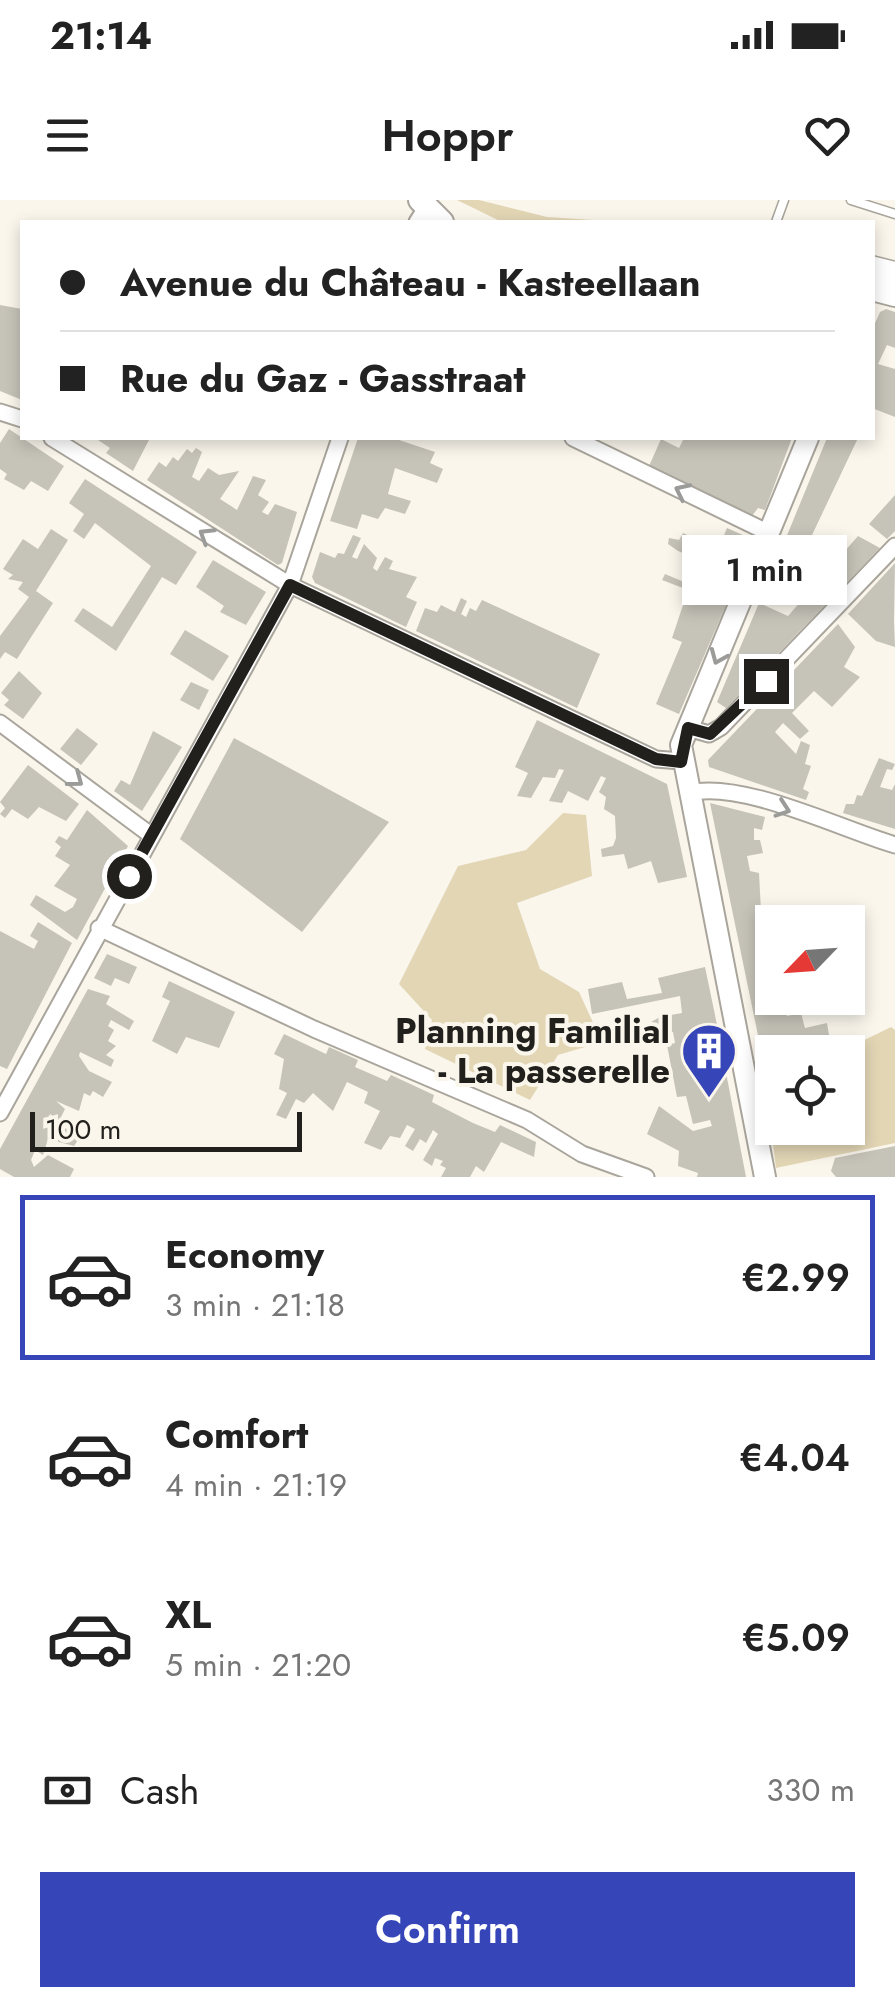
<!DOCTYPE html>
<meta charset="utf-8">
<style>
:root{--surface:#fff;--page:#f6f6f6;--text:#222;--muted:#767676;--line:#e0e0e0;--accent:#3646b9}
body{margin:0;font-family:Jost,sans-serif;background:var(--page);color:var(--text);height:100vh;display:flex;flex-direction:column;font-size:38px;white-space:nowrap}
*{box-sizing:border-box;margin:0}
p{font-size:32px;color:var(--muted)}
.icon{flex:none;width:55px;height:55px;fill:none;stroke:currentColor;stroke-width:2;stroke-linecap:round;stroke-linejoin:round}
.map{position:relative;height:977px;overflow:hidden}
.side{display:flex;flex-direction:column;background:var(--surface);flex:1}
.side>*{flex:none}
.banner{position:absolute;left:20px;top:20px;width:855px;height:220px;border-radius:0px;box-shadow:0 5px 15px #0003;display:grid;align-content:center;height:220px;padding:0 40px;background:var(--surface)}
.needle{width:65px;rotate:245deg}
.fabs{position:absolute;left:755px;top:705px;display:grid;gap:20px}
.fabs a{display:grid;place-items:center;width:110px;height:110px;border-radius:0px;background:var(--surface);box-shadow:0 5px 15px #0003;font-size:50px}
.scale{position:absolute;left:30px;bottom:25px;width:272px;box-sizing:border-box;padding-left:10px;border:5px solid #21201c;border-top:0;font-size:28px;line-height:35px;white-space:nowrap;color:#21201c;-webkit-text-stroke:8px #faf6ec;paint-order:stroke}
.end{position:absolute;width:45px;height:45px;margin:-22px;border:12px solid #21201c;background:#fff;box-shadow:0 0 0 5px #fff}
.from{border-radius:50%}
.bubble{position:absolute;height:70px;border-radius:0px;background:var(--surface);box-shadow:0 5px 15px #0003;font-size:32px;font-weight:600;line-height:70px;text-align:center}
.banner b{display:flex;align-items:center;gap:35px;height:95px;font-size:38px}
.banner b+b{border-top:2px solid var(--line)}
.banner i{width:25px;height:25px;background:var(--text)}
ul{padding:18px 0 0;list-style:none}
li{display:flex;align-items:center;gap:30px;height:165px;margin:0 20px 15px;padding:0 20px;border:5px solid transparent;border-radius:0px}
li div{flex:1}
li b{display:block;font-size:38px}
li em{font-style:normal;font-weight:600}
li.selected{border-color:var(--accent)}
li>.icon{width:90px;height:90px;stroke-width:1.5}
.pay{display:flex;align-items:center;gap:25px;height:110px;padding:0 40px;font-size:38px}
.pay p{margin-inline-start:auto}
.action{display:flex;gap:20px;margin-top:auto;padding:20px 40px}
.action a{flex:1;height:115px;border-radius:0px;background:var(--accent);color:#fff;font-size:40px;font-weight:600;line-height:115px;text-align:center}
.status{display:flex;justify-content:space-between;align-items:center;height:70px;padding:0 50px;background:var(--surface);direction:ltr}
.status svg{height:28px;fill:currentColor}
header{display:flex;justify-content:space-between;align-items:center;height:130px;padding:0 40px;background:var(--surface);font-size:45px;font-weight:600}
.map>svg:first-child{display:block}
</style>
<div class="status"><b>21:14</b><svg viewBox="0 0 49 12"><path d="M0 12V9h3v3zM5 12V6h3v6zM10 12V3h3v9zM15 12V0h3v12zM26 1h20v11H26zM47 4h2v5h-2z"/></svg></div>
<header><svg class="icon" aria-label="menu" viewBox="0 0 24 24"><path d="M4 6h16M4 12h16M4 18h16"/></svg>Hoppr<svg class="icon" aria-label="heart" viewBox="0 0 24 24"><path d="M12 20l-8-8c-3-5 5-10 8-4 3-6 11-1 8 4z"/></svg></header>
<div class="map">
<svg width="895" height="977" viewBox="0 0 895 977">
<rect width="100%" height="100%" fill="#faf6ec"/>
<!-- green -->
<path fill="#e2d6b5" d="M457,0H479L547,17L624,22H502Z
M563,613L586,615L592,676L517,703L540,769L579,792L602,842L558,855L530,900L425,849L432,820L399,784L458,666L526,650Z
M891,827L895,830V943L776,968L766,890L772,886V928H848V852H840Z"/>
<!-- building -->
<path fill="#c6c3b9" d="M0,105L22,109V200L0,191Z
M886,109L895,112V148L887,145L878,164L895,169V217L872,208V130L880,112Z
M9,229L64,266L48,291L31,281L24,290L4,279L7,274L0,269V243Z
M95,238H150L133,271L106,253L110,248Z
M358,238H393L435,252L430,263L443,269L437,283L395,268L388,294L411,301L405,314L385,308L378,319L362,314L357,329L330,321Z
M684,238H792L765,310L758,308L752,316L649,266L661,239L679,248Z
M827,238H858L785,392L767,384Z
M196,248L202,252L192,277L199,281L208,268L219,275L239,271L220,299L231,306L237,310L253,276L266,280L258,295L269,302L262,312L268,315L275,304L297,312L282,363L278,365L147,280L159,262L166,267L173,257L178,261L187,249L192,253Z
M85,279L197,352L176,385L162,377L116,451L74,421L83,408L112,427L151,366L95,323L84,339L73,331L84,314L69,303Z
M895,295V331L887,339L869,324Z
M727,328L754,340L679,514L656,504L682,442L672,438L688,390L662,380L665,374L696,387L705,363L678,351L668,344L669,338L679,340L683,333L718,349Z
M51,329L68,340L36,391L53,403L17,459L5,452L0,459V436L29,397L18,389L23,382L8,379L13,375L3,369L23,339L38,349Z
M353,335L361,338L352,357L357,359L364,344L377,358L373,368L377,371L385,357L393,361L389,369L417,377L406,397L417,402L406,427L315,383L312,377L320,352L335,358L338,353L344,354Z
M858,336L880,348L770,462L758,456L749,473L755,477L726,508L717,502L759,403L788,416Z
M213,360L266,392L246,425L220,412L224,406L196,387Z
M895,363L894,422L895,447L876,441L848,414Z
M461,398L467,401L461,414L466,417L470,408L476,411L482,400L600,454L577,508L416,431L425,408L437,412L441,405L455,412Z
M838,424L855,447L844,467L860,477L832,507L814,491L792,513L809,531L800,539L783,523L775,532L796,554L801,541L810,545L805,564L811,566L803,589L809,592L806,600L709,567L708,560Z
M185,430L229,456L213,481L170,454Z
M19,471L42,493L23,519L4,505L9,500L1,493Z
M191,482L209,490L199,510L180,500Z
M537,520L667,584L687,677L658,683L651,661L628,669L624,654L602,657L601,649L613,646L616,638L615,616L604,609L606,597L599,592L606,578L601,576L588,601L568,591L562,603L549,601L564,570L559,569L555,578L543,577L531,598L517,596L528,573L515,567Z
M77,528L98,544L81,565L60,549Z
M153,531L182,547L142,611L114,591L121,580L130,585Z
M234,538L389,622L302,732L180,639Z
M879,558L895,564L892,570L887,569L880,587L892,590L895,584V629L843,613L846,604H854L857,595L862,596Z
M28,565L79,604L66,621L39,607L28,619L12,609L5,618L0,614L5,608L0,602Z
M710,603L765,617L762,630L754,628V640H760L763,653L747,656L750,671L759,673L761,711L772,743V798H836L786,810L787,816L801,813L805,828L827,823L830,841L793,846L795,852H772V877L767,879Z
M87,610L128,646L77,740L30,705L36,695L65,712L73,707L77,699L54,686L70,665L55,656L61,647L55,642L59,636L67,640Z
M38,722L72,743L7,869L0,866V731L34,749L38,741L30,736Z
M107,754L137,767L129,784L115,778L111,786L94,778Z
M705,767L715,815L746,977H697L698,973L678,966L679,951L647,934L659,906L693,931L712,926L710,920L693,924L686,896L677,897L667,845L675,843L673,832L663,833L661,825L652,829L651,822L660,817L682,813L680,796L592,814L588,789L622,782L627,799L662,793L658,778Z
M169,781L235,812L219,848L186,837L177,854L152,841L170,801L162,797Z
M88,789L110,796L106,804L134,821L129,830L111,820L108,826L114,830L108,841L116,846L106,855L114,860L111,867L80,852L79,856L89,871L112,882L103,897L93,891L90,896L84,893L79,911L56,901L65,909L59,921L50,914L48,918L80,937L74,946L48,939L43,955L35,950L31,960L34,967L48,955L74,969L70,977H14L0,969V949Z
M284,834L326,854L329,847L358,860L355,867L387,881L391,875L434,895L432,902L473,923L495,932L500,925L536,942L534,957L501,942L484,972L476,966L470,977H441L446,968L440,965L443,961L435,958L432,966L423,960L438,934L433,930L426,943L420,939L413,951L405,946L415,929L407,925L400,938L390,936L381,950L364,943L380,911L364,903L368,892L347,882L333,911L313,893L304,903L296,899L286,919L276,915L287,893L279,889L284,859L274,854Z
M895,946V977H836L831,971L835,958Z"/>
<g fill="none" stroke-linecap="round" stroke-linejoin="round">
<!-- service casing -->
<g stroke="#a9a59c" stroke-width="11">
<path id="service" d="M851,0L895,14
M776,22L784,0
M872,60L895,66"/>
</g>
<!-- minor casing -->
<g stroke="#a9a59c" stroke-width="19">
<path id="minor" d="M417,22L426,8
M0,212L22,219
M52,238L290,385L656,559L681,561
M573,238L769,333
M0,523L152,636
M688,528L709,534L721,527L895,346
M689,593C742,580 841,629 895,645
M99,728L314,829L527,920L582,954L646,977
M0,913L290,385L340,238"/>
</g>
<!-- tertiary casing -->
<g stroke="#a9a59c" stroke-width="24">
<path id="tertiary" d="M765,977L681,545L808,238"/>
</g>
<!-- secondary casing -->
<g stroke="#a9a59c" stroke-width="26">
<path id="secondary" d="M420,0L442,22
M872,72L895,79
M872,89L895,95"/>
</g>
<!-- service -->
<use href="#service" stroke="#fff" stroke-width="8"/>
<!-- minor -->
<use href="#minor" stroke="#fff" stroke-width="15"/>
<!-- tertiary -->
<use href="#tertiary" stroke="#fff" stroke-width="20"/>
<!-- secondary -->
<use href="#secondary" stroke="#fff" stroke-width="22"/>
</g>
<!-- one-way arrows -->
<defs><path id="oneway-chevron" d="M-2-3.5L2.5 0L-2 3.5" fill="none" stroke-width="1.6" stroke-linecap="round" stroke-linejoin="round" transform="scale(2.5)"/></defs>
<g stroke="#9b9b99">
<use href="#oneway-chevron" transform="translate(682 291) rotate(-154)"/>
<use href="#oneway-chevron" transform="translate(206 335) rotate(-148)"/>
<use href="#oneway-chevron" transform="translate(718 457) rotate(113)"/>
<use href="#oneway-chevron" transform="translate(76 580) rotate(37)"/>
<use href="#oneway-chevron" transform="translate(783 609) rotate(19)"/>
</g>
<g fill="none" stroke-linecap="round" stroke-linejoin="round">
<!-- route -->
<path stroke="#21201c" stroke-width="12" d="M129,676L290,385L656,559L681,562L688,528L710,534L766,481"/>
</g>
<!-- icons -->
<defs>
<g id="building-pin" transform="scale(2.875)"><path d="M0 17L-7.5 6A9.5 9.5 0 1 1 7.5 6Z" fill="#3646b9" stroke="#faf6ec"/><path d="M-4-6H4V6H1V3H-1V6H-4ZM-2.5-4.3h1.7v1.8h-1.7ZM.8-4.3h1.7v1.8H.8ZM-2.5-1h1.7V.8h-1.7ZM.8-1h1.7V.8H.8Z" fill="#fff"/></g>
</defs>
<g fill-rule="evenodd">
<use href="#building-pin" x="709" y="851"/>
</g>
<g text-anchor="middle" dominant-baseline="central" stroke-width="8" stroke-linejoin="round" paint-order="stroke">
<!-- poi labels -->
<g font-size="35" font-weight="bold" fill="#21201c" stroke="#faf6ec" text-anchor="end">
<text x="670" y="831">Planning Familial<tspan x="670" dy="40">- La passerelle</tspan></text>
</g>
</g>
</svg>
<div class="fabs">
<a><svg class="needle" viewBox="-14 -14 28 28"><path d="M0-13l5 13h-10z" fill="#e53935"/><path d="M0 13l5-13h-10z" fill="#767676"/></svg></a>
<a><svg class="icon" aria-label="locate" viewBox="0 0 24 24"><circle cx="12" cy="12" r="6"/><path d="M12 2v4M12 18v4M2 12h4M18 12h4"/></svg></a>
</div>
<div class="scale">100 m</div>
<i class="end from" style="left:129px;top:676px"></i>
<i class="end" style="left:766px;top:481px"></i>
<div class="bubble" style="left:682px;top:335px;width:165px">1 min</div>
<div class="banner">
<b><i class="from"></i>Avenue du Château - Kasteellaan</b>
<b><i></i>Rue du Gaz - Gasstraat</b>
</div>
</div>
<section class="side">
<ul>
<li class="selected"><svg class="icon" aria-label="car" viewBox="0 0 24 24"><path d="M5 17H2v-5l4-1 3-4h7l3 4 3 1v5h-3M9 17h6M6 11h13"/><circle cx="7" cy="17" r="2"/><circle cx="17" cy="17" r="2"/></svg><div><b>Economy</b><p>3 min · 21:18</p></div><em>€2.99</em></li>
<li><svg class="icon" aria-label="car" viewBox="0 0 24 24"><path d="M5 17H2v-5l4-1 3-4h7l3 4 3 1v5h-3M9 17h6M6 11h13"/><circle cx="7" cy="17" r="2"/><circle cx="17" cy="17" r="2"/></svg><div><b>Comfort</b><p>4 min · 21:19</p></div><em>€4.04</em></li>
<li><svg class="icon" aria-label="car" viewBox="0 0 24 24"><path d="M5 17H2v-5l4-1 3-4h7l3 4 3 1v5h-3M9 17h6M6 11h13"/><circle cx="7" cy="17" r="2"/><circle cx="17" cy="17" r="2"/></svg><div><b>XL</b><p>5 min · 21:20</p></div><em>€5.09</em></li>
</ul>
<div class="pay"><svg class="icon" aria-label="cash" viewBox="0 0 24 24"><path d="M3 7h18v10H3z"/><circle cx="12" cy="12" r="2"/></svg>Cash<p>330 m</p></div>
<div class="action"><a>Confirm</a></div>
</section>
